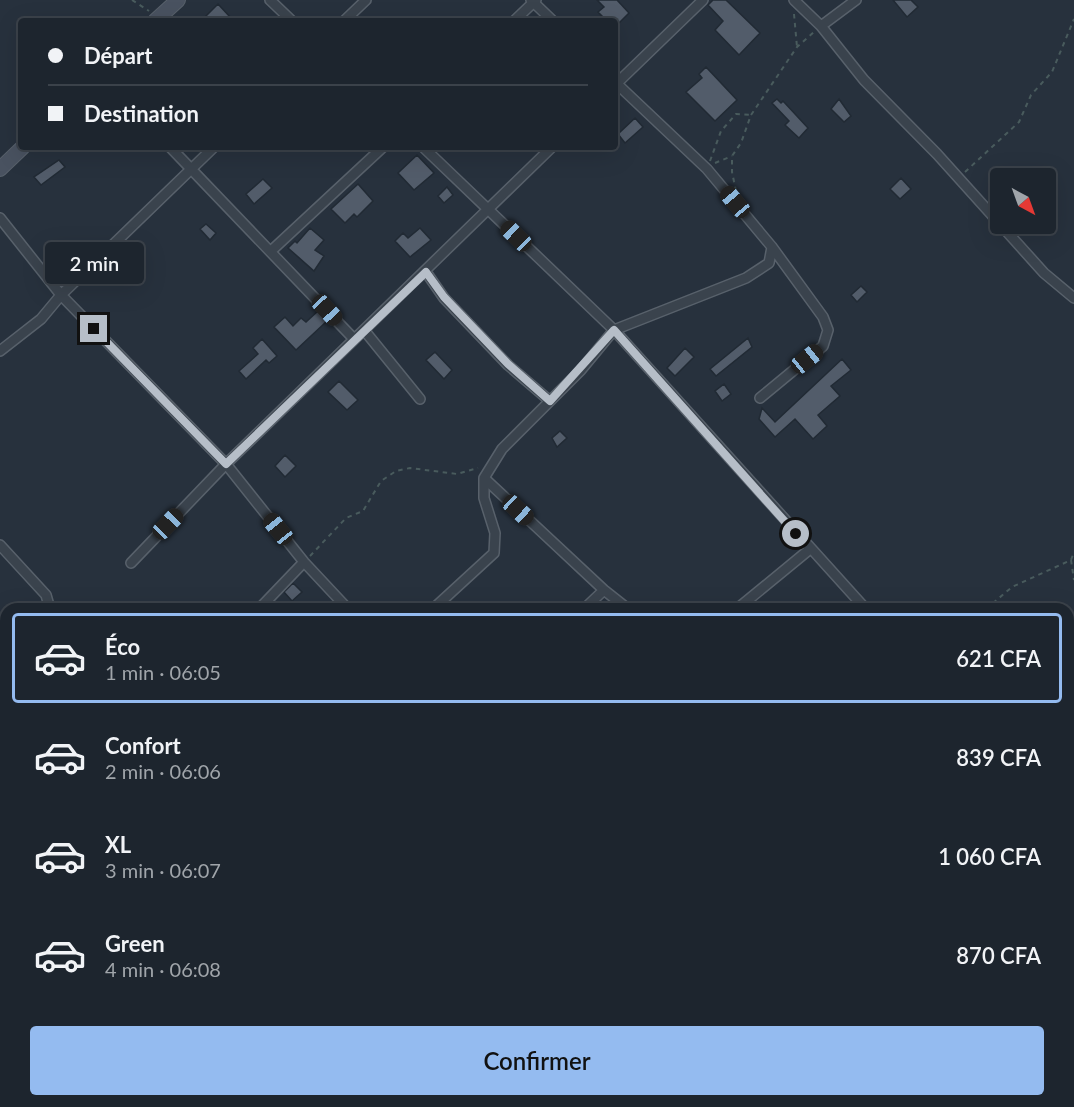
<!DOCTYPE html>
<html lang="fr">
<meta charset="utf-8">
<style>
:root{--surface:#1d252e;--page:#2a313a;--text:#f1f3f6;--muted:#a0a5aa;--line:#3b424a;--accent:#94bbf0}
body{margin:0;font-family:Lato,sans-serif;background:var(--page);color:var(--text);height:100vh;display:flex;flex-direction:column;font-size:22px;white-space:nowrap}
*{box-sizing:border-box;margin:0}
p{font-size:20px;color:var(--muted)}
.icon{flex:none;width:33px;height:33px;fill:none;stroke:currentColor;stroke-width:2;stroke-linecap:round;stroke-linejoin:round}
.map{position:relative;flex:1;overflow:hidden}
.sheet{position:absolute;left:0px;top:603px;width:1074px;height:504px;display:flex;flex-direction:column;background:var(--surface);border-radius:18px 18px 0 0;box-shadow:0 6px 24px #0002,0 0 0 2px var(--line)}
.sheet>*{flex:none}
.top-card{position:absolute;left:18px;top:18px;width:600px;height:132px;border-radius:6px;box-shadow:0 6px 24px #0002,0 0 0 2px var(--line);display:grid;align-content:center;height:132px;padding:0 30px;background:var(--surface)}
.needle{width:39px;rotate:139deg}
.controls{position:absolute;left:990px;top:168px;display:grid;gap:12px}
.controls a{display:grid;place-items:center;width:66px;height:66px;border-radius:6px;background:var(--surface);box-shadow:0 6px 24px #0002,0 0 0 2px var(--line);font-size:30px}
.end{position:absolute;width:27px;height:27px;margin:-14px;border:8px solid #b6bec8;background:#111;box-shadow:0 0 0 3px #111}
.from{border-radius:50%}
.bubble{position:absolute;height:42px;border-radius:6px;background:var(--surface);box-shadow:0 6px 24px #0002,0 0 0 2px var(--line);font-size:20px;font-weight:600;line-height:42px;text-align:center}
.car{position:absolute;width:18px;height:36px;margin:-18px -9px;border-radius:8px;box-shadow:0 0 4px 2px #0007;background:linear-gradient(#222 24%,#8ab4d8 0 40%,#222 0 76%,#8ab4d8 0 86%,#222 0)}
.top-card b{display:flex;align-items:center;gap:21px;height:57px;font-size:22px}
.top-card b+b{border-top:2px solid var(--line)}
.top-card i{width:15px;height:15px;background:var(--text)}
ul{padding:10px 0 0;list-style:none}
li{display:flex;align-items:center;gap:18px;height:90px;margin:0 12px 9px;padding:0 18px;border:3px solid transparent;border-radius:6px}
li div{flex:1}
li b{display:block;font-size:22px}
li em{font-style:normal;font-weight:600}
li.on{border-color:var(--accent)}
li>.icon{width:54px;height:54px;stroke-width:1.5}
.action{display:flex;gap:12px;margin-top:auto;padding:12px 30px}
.action a{flex:1;height:69px;border-radius:6px;background:var(--accent);color:#111;font-size:24px;font-weight:600;line-height:69px;text-align:center}
.map>svg:first-child{display:block}
</style>
<div class="map">
<svg width="1074" height="1107" viewBox="0 0 1074 1107">
<rect width="100%" height="100%" fill="#27313d"/>
<!-- building -->
<path fill="#525c6a" stroke="#212a34" stroke-width="1.5" d="M597,0H617L629,13L615,27V21H607L598,12L604,7Z
M713,0H726L760,33L739,55L715,30L723,21L708,5Z
M893,0H911L918,7L907,17Z
M218,4L230,17L225,21H201Z
M706,67L737,100L715,121L686,92L702,78L699,74Z
M777,99L781,103L783,101L808,128L799,138L785,125L789,121L772,103Z
M839,99L851,116L844,122L831,109Z
M635,118L643,127L625,143L618,134Z
M417,155L434,173L414,190L398,173Z
M59,160L65,167L41,185L34,177Z
M901,178L911,189L900,199L890,189Z
M263,179L272,188L254,204L246,194Z
M358,184L373,201L357,217L354,214L345,223L331,209Z
M447,187L453,195L444,203L438,196Z
M206,224L216,233L210,240L200,229Z
M310,228L324,240L315,250L324,256L314,271L288,248L295,241L297,243Z
M420,228L431,240L410,257L395,241L403,233L408,238Z
M78,247L84,254L65,274L57,269Z
M861,286L867,292L857,302L851,295Z
M318,311L327,321L296,350L274,327L285,317L293,326L301,318L306,322Z
M748,338L752,347L716,376L710,369Z
M262,339L277,356L269,363L266,360L246,379L239,371L258,354L253,348Z
M685,348L694,357L675,376L667,368Z
M435,352L452,370L444,379L426,360Z
M842,359L851,370L831,386L840,396L818,415L827,426L813,439L795,419L775,437L759,419L762,408L775,422Z
M339,381L358,400L347,410L328,392Z
M724,384L731,394L722,401L715,391Z
M560,431L567,438L557,447L552,438Z
M285,455L296,466L285,477L275,466Z
M293,583L302,592L292,601L284,592Z"/>
<g fill="none" stroke-linecap="round" stroke-linejoin="round">
<!-- street casing -->
<g stroke="#58616b" stroke-width="12">
<path id="street" d="M270,0L292,21
M531,0L553,21
M794,0L821,26L864,80L937,154L1044,273L1074,298
M344,21L366,0
M514,21L536,0
M821,26L856,0
M615,82L707,169L772,247L823,317L828,330L823,346L760,398
M615,85L703,0
M170,147L354,339
M423,147L614,330L864,607
M0,218L61,295L226,464L304,562L348,609
M271,251L383,147
M426,272L444,298L508,365L550,401
M364,330L420,399
M0,351L41,319L61,295L214,147
M484,478L604,590L628,609
M0,545L46,595L50,609
M131,563L226,464L552,147
M259,609L304,562
M433,609L494,553L495,533L484,498V478L502,449L581,370L614,330L746,278L769,263L772,247
M584,609L604,590
M737,609L810,549
M0,1014V1031
M259,1101L263,1107
M602,1101L607,1107
M323,1107L330,1101
M424,1107L427,1101
M769,1107L770,1101
M901,1107L906,1101"/>
</g>
<!-- secondary casing -->
<g stroke="#58616b" stroke-width="16">
<path id="secondary" d="M155,21L178,0
M0,169L23,147"/>
</g>
<!-- path -->
<path stroke="#495b5d" stroke-width="2" stroke-dasharray="4.5 4.5" stroke-linecap="butt" d="M132,0L149,11
M794,14L797,47
M710,161L721,131L736,114L751,115
M715,163L732,156
M965,172L1019,122L1031,95L1052,72L1074,19
M736,191L732,172V156L741,143L751,115L797,47L814,32
M310,556L346,518L363,511L381,481L396,471L410,468L457,474L478,468
M1071,560L1074,580
M986,609L1012,587L1071,560L1074,552
M1068,817L1074,816
M0,998H6
M127,1101L134,1107"/>
<!-- street -->
<use href="#street" stroke="#3a434d" stroke-width="9"/>
<!-- secondary -->
<use href="#secondary" stroke="#495260" stroke-width="14"/>
</g>
<g fill="none" stroke-linecap="round" stroke-linejoin="round">
<!-- route -->
<path stroke="#b6bec8" stroke-width="8" d="M94,329L226,464L426,272L444,297L508,364L550,401L614,330L796,534"/>
</g>
</svg>
<div class="controls">
<a><svg class="needle" viewBox="-14 -14 28 28"><path d="M0-13l5 13h-10z" fill="#e53935"/><path d="M0 13l5-13h-10z" fill="#a0a5aa"/></svg></a>
</div>
<i class="end from" style="left:796px;top:534px"></i>
<i class="end" style="left:94px;top:329px"></i>
<div class="bubble" style="left:45px;top:242px;width:99px">2 min</div>
<i class="car" style="left:735px;top:202px;rotate:320deg"></i>
<i class="car" style="left:516px;top:236px;rotate:314deg"></i>
<i class="car" style="left:327px;top:310px;rotate:137deg"></i>
<i class="car" style="left:807px;top:359px;rotate:51deg"></i>
<i class="car" style="left:518px;top:510px;rotate:133deg"></i>
<i class="car" style="left:168px;top:524px;rotate:44deg"></i>
<i class="car" style="left:278px;top:529px;rotate:321deg"></i>
<div class="top-card">
<b><i class="from"></i>Départ</b>
<b><i></i>Destination</b>
</div>
<section class="sheet">
<ul>
<li class="on"><svg class="icon" aria-label="car" viewBox="0 0 24 24"><path d="M5 17H2v-5l4-1 3-4h7l3 4 3 1v5h-3M9 17h6M6 11h13"/><circle cx="7" cy="17" r="2"/><circle cx="17" cy="17" r="2"/></svg><div><b>Éco</b><p>1 min · 06:05</p></div><em>621 CFA</em></li>
<li><svg class="icon" aria-label="car" viewBox="0 0 24 24"><path d="M5 17H2v-5l4-1 3-4h7l3 4 3 1v5h-3M9 17h6M6 11h13"/><circle cx="7" cy="17" r="2"/><circle cx="17" cy="17" r="2"/></svg><div><b>Confort</b><p>2 min · 06:06</p></div><em>839 CFA</em></li>
<li><svg class="icon" aria-label="car" viewBox="0 0 24 24"><path d="M5 17H2v-5l4-1 3-4h7l3 4 3 1v5h-3M9 17h6M6 11h13"/><circle cx="7" cy="17" r="2"/><circle cx="17" cy="17" r="2"/></svg><div><b>XL</b><p>3 min · 06:07</p></div><em>1 060 CFA</em></li>
<li><svg class="icon" aria-label="car" viewBox="0 0 24 24"><path d="M5 17H2v-5l4-1 3-4h7l3 4 3 1v5h-3M9 17h6M6 11h13"/><circle cx="7" cy="17" r="2"/><circle cx="17" cy="17" r="2"/></svg><div><b>Green</b><p>4 min · 06:08</p></div><em>870 CFA</em></li>
</ul>
<div class="action"><a>Confirmer</a></div>
</section>
</div>
